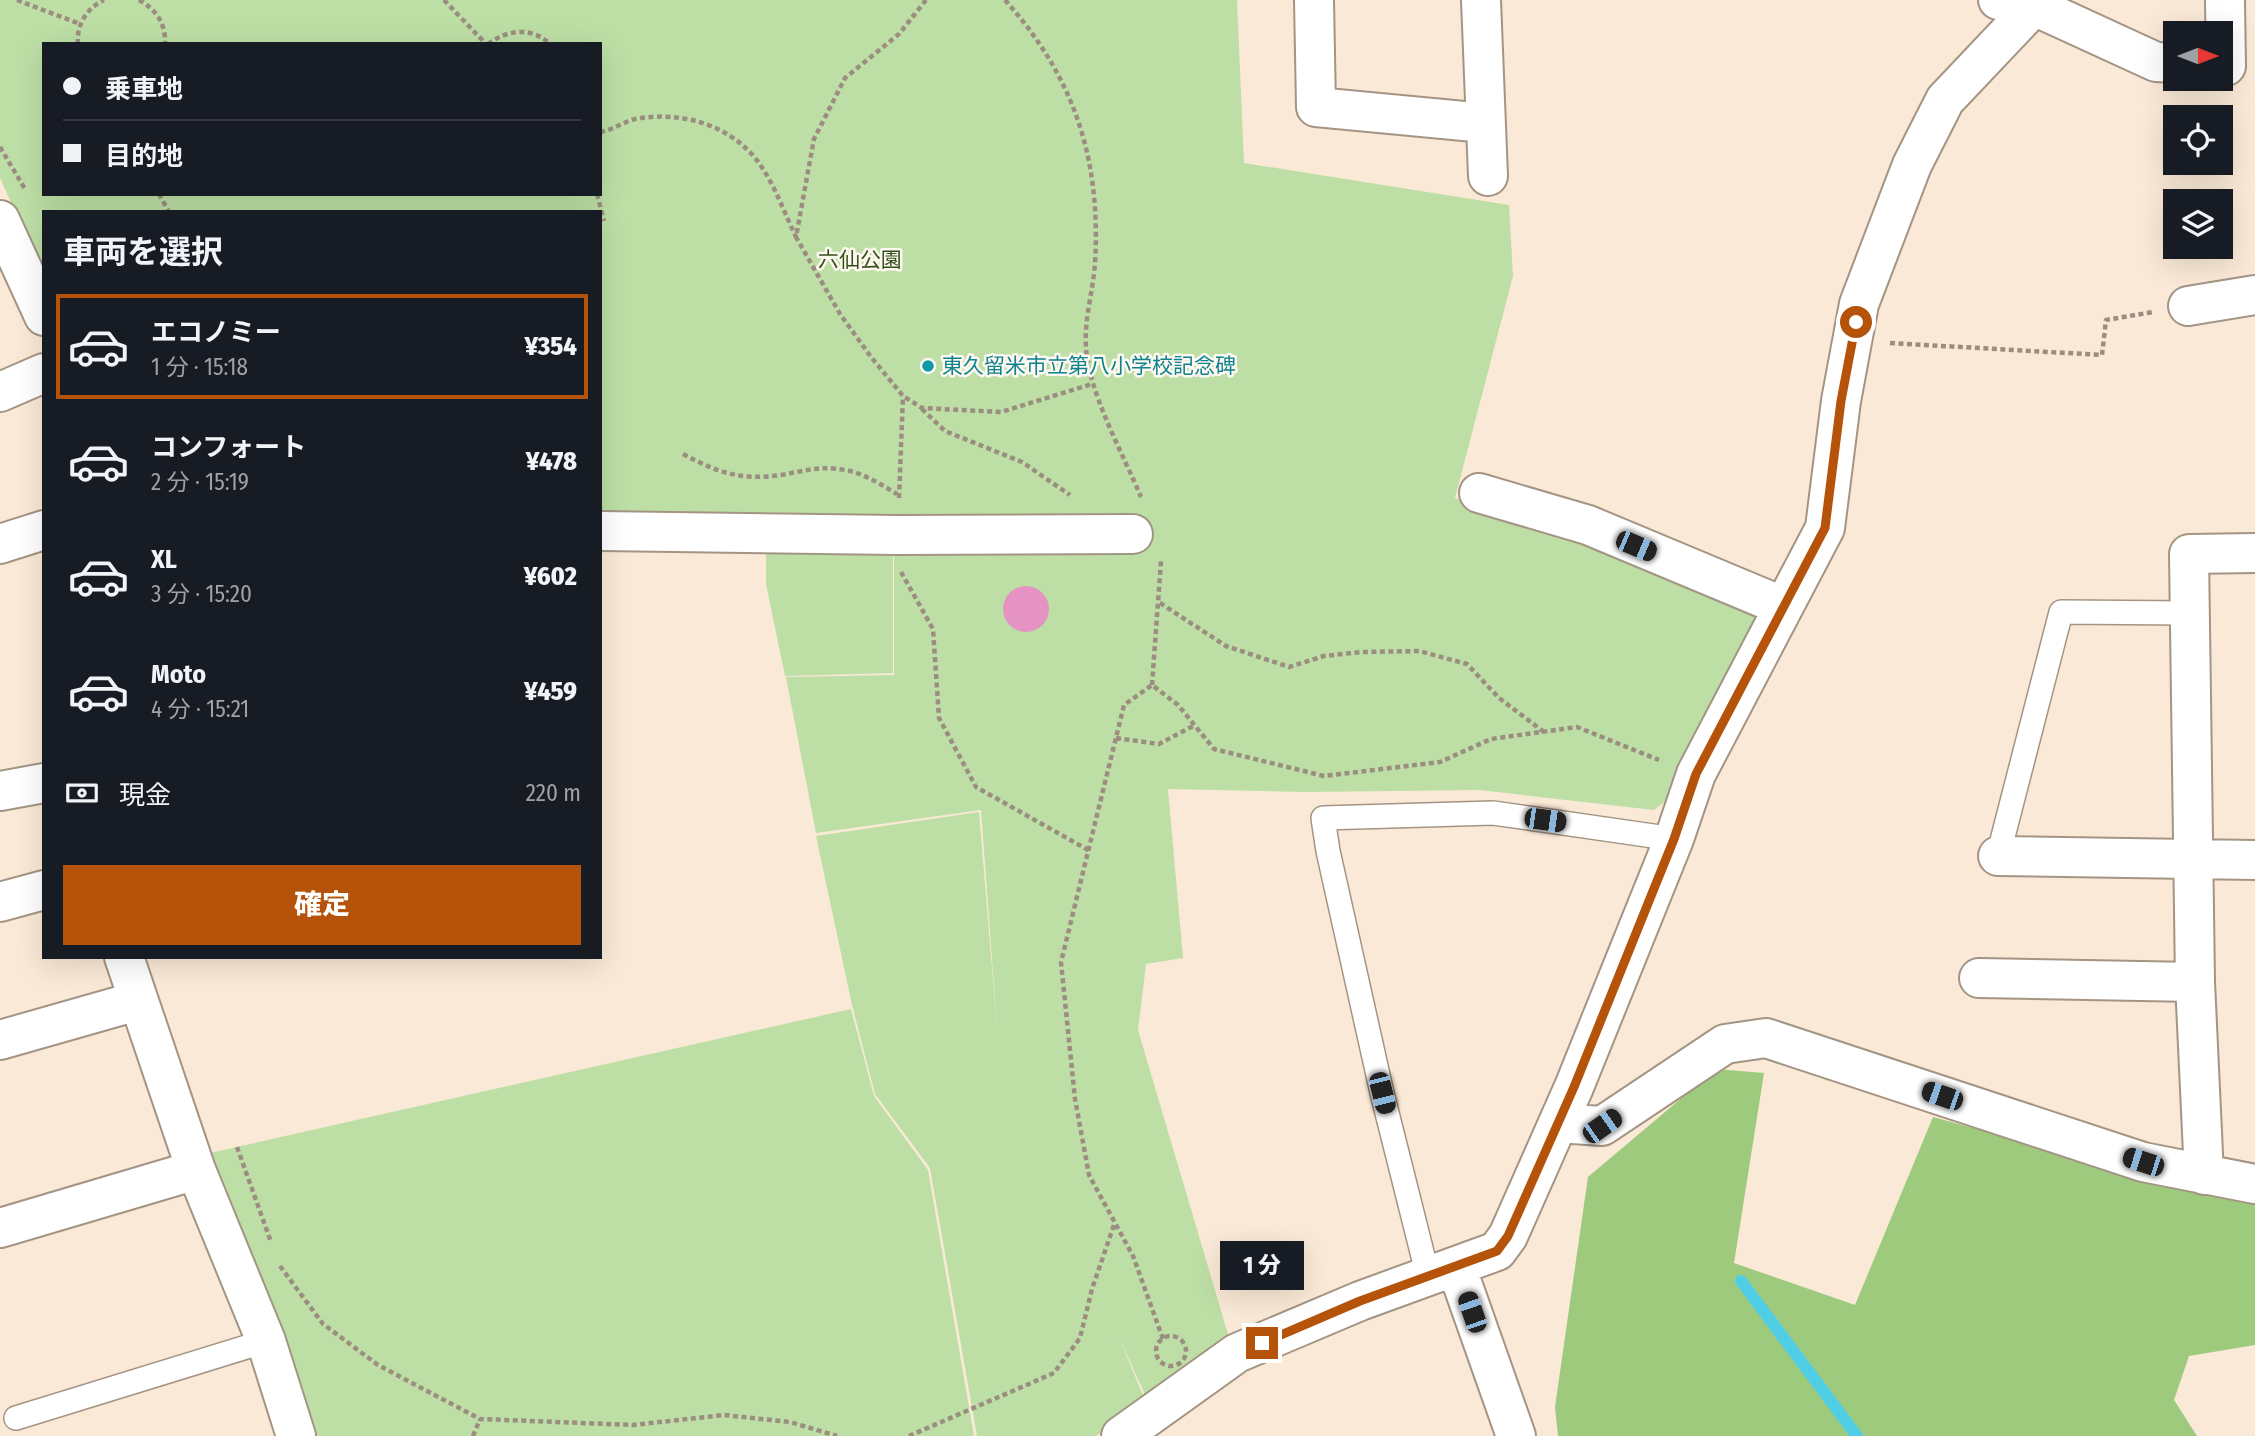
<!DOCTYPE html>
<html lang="ja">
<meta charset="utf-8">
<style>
:root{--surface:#171b24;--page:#20242c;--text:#f1f3f6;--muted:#9ea1a6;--line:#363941;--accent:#b45309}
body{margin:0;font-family:"Fira Sans Condensed","Noto Sans JP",sans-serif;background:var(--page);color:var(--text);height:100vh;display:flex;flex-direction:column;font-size:26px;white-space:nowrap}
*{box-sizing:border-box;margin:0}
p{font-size:23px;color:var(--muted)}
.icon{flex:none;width:38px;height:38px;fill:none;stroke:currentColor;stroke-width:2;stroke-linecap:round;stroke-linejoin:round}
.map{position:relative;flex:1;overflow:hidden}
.drawer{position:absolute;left:42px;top:210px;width:560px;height:749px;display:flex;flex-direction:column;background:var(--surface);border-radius:0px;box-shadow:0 7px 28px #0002}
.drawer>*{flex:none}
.guide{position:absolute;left:42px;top:42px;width:560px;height:154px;border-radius:0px;box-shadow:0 7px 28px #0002;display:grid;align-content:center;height:154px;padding:0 21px;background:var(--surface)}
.needle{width:46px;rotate:90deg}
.tools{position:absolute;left:2163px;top:21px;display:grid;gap:14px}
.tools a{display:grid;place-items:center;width:70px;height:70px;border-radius:0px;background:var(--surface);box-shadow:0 7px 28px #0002;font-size:35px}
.end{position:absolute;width:32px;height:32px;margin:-16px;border:9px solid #b45309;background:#fff;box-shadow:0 0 0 4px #fff}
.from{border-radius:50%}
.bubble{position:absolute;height:49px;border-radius:0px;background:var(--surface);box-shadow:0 7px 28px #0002;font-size:23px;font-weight:800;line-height:49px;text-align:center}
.car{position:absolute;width:21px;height:42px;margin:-21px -10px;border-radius:9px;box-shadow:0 0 5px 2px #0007;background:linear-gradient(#222 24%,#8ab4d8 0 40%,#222 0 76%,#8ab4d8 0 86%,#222 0)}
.guide b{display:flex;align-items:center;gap:24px;height:66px;font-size:26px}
.guide b+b{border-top:2px solid var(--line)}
.guide i{width:18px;height:18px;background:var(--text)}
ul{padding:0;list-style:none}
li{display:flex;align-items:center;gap:21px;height:105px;margin:0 14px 10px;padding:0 7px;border:4px solid transparent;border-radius:0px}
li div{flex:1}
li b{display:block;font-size:26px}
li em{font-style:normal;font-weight:800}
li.on{border-color:var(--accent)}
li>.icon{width:63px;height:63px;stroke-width:1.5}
h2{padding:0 21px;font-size:32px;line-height:84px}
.pay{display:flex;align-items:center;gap:18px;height:77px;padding:0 21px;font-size:26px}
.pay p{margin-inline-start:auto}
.cta{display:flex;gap:14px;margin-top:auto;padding:14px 21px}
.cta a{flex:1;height:80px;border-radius:0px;background:var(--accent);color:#fff;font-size:28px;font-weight:800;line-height:80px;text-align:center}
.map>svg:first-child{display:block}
</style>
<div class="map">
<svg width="2255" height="1436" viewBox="0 0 2255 1436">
<rect width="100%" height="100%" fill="#fae9d6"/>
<!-- green -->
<path fill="#bddfa5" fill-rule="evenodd" d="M0,0H1237L1244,163L1509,205L1513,276L1455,498L1588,540L1756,616L1669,798L1654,810L1479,790L1306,792L1168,789L1183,958L1146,964L1138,1030L1230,1341L1147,1399L1118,1335L1145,1400L1096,1436H977L930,1168L875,1094L852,1005L816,836L979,812L998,1040L981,810L816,833L786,677L894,675V547L600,520V212H44V276L0,178ZM44,44H600V194H44Z
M766,544L893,546V673L785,676L766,584Z
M851,1009L874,1096L928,1170L974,1436H308L210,1153Z"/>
<!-- forest -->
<path fill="#9dca7d" d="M1716,1069L1764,1073L1734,1263L1855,1305L1933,1117L2165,1180L2255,1196V1345L2189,1356L2174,1400L2197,1436H1558L1555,1407L1588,1177Z"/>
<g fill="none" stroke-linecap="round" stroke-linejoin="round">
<!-- stream -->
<path stroke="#50cee6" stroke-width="12" d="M1741,1281L1857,1436"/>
</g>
<!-- building -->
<path fill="#e493c3" d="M1003 609a23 23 0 1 1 46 0a23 23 0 1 1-46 0Z"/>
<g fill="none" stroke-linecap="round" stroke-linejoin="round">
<!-- service casing -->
<g stroke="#a49483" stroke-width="26">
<path id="service" d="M1998,856L2061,612L2188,613
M1428,1276L1382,1093L1328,851L1323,818L1493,813L1674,839
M16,1418L266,1341"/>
</g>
<!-- minor casing -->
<g stroke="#a49483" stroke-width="42">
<path id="minor" d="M1314,0L1316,107L1485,123
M1481,0L1488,176
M1998,0L2034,6L2156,62L2175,63
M2225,0L2226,66
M0,220L44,316
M2188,306L2255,295
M0,392L44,373
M1479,493L1588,525L1782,606
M600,531L897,535L1133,534
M0,544L44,530
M0,791L44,783
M1998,856L2255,860
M0,902L44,890
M124,957L196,1170L266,1341L296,1436
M1979,978L2195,982
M0,1040L137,1001
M1558,1123L1602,1126L1725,1044L1766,1038L2143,1162L2255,1184
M2204,1175L2195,982L2189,554L2255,553
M0,1228L196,1170
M1456,1266L1516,1436
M1121,1436L1237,1353L1360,1301L1497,1251L1508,1236L1574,1087L1674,839L1696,774L1825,528L1841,401L1859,304L1912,165L1945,100L2034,6V0"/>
</g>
<!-- path -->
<path stroke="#9b8e81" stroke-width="4.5" stroke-dasharray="5 3.5" stroke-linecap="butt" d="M17,0L80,24
M139,0C156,9 166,24 165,44
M444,0L486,44
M926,0L899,34L845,78L814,139L796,237L840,314L871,357L903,396L922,408L1001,412L1092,384
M1005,0C1075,78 1101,160 1095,263C1093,292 1084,319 1086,348C1089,393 1123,454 1141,497
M78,44C76,25 87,8 104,0
M488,44C507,30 531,26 550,44
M600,132C613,130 623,122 635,119C683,110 736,126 763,169C776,189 785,214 796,237
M0,147L25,189
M159,194L169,212
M597,194L604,221
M1890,343L2102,355L2106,320L2153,312
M922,409L945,431L1022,462L1070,495
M683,454C716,472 742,481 780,475C801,472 817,466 838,469C861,471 878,483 897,494
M899,498L903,396
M901,572L933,629L939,718L976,787L1090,851
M1160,603L1226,646L1289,667L1324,656L1361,652L1419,651L1467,664L1499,698L1544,732
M1152,685L1161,561
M1116,738L1159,744L1195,725
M237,1147L271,1242
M280,1266L323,1324L378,1365L480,1419L633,1425L724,1415L790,1422L837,1436
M1156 1351a15 15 0 1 1 30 0a15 15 0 1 1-30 0Z
M1163,1339L1133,1256L1089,1175L1075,1099L1061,962L1124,705L1152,685L1178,705L1214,749L1324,776L1440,762L1491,739L1577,727L1659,760
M473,1436L480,1419
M909,1436L1054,1373L1080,1338L1092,1289L1115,1222"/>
<!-- service -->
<use href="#service" stroke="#fff" stroke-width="23"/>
<!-- minor -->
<use href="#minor" stroke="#fff" stroke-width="38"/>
</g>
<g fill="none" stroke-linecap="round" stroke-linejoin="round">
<!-- route -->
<path stroke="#b45309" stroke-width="9" d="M1262,1343L1360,1301L1497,1251L1508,1236L1574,1087L1674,839L1696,774L1825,528L1841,401L1856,322"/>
</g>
<!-- markers -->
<circle fill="#0f9aa8" stroke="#fff8f0" stroke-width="2.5" cx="928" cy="366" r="7"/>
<g text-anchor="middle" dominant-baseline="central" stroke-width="5" stroke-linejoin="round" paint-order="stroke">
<!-- park labels -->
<g font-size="21" fill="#334f1a" stroke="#fff8f0">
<text x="860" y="260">六仙公園</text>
</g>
<!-- culture labels -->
<g font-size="21" fill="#0d838f" stroke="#fff8f0" text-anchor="start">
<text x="942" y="366">東久留米市立第八小学校記念碑</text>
</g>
</g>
</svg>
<div class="tools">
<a><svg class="needle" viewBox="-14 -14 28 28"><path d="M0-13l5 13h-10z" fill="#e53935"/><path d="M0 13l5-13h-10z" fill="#9ea1a6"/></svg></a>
<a><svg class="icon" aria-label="locate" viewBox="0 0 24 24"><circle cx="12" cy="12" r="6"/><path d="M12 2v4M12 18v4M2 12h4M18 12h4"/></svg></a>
<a><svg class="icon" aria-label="layers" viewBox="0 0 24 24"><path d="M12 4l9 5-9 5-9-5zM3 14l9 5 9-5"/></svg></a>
</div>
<i class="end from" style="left:1856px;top:322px"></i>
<i class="end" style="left:1262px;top:1343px"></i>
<div class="bubble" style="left:1220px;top:1241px;width:84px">1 分</div>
<i class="car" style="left:1636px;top:546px;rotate:113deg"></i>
<i class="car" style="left:1545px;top:820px;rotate:98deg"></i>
<i class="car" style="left:1382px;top:1093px;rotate:166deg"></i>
<i class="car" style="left:1942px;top:1096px;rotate:289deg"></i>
<i class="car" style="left:1602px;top:1126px;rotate:55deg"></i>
<i class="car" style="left:2143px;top:1162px;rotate:288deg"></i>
<i class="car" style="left:1472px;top:1312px;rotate:341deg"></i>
<div class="guide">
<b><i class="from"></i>乗車地</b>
<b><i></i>目的地</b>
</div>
<section class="drawer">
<h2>車両を選択</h2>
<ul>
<li class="on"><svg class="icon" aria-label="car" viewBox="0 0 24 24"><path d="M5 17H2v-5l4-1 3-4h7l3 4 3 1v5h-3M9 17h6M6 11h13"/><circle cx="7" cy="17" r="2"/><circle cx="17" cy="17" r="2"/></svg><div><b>エコノミー</b><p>1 分 · 15:18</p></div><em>¥354</em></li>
<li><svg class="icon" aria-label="car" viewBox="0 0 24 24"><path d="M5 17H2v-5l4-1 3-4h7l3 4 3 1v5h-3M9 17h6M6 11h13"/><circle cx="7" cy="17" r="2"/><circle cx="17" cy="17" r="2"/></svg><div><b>コンフォート</b><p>2 分 · 15:19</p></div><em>¥478</em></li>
<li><svg class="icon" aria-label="car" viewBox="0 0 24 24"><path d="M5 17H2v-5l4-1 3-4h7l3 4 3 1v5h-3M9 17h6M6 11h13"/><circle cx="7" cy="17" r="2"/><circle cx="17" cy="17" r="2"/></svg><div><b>XL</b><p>3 分 · 15:20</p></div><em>¥602</em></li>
<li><svg class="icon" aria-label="car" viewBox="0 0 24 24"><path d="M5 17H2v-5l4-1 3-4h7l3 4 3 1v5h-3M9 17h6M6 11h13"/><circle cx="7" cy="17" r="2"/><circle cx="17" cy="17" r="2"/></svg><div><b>Moto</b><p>4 分 · 15:21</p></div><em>¥459</em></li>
</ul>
<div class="pay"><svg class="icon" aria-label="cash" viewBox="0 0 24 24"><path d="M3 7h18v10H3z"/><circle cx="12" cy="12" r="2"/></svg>現金<p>220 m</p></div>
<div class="cta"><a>確定</a></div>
</section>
</div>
